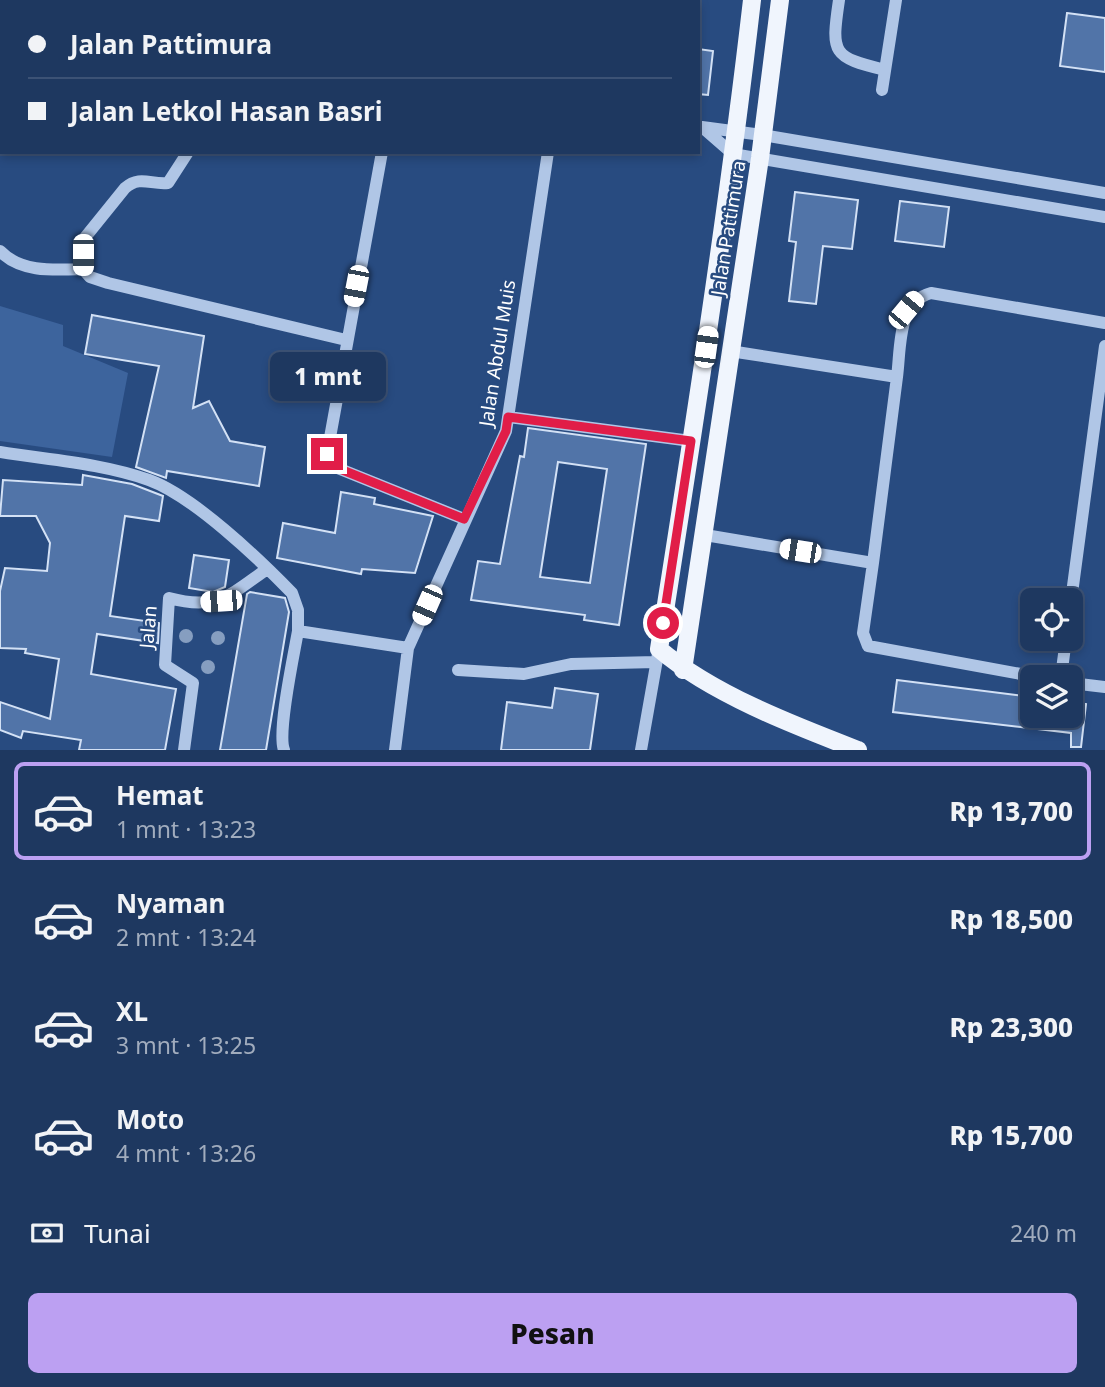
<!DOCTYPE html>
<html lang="id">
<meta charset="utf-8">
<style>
:root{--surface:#1e3860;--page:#263f66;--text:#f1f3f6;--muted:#a1acbd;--line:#3c5275;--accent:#bca0f2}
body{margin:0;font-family:"Noto Sans",sans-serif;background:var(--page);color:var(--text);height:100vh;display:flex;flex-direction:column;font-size:26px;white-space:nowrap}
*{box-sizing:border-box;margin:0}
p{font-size:23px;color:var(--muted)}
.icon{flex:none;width:38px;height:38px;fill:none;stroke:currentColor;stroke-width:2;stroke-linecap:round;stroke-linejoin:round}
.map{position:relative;height:750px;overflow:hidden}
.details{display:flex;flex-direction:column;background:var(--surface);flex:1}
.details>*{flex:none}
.hud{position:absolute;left:0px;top:0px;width:700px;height:154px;box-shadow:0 4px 10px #0003,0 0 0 2px var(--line);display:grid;align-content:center;height:154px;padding:0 28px;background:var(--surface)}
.fabs{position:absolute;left:1020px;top:588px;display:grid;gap:14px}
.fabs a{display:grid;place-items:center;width:63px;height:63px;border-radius:10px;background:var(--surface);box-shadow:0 4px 10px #0003,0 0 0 2px var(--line);font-size:35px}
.end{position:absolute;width:32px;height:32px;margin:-16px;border:9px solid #e11d48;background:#fff;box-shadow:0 0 0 4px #fff}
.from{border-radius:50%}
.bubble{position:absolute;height:49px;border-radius:10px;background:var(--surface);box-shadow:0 4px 10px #0003,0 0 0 2px var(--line);font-size:23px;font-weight:800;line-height:49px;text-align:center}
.car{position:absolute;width:21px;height:42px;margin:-21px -10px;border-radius:9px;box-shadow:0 0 5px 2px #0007;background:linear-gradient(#fff 24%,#345 0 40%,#fff 0 76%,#345 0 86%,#fff 0)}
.hud b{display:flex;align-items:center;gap:24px;height:66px;font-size:26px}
.hud b+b{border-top:2px solid var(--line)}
.hud i{width:18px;height:18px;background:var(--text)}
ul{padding:12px 0 0;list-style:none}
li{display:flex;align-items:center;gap:21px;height:98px;margin:0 14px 10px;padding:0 14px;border:4px solid transparent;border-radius:10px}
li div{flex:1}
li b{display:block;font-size:26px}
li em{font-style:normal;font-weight:800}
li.current{border-color:var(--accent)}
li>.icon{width:63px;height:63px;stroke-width:1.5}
.pay{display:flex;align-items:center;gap:18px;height:77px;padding:0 28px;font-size:26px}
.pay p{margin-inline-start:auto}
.action{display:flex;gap:14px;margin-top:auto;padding:14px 28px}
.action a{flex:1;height:80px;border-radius:10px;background:var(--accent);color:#111;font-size:28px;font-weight:800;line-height:80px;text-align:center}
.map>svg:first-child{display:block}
</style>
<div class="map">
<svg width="1105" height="750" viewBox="0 0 1105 750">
<rect width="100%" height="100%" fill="#284b80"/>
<!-- green -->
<path fill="#3d649d" d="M0,306L63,325V346L128,373L112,457L0,441Z"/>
<!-- building -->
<path fill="#5174a8" stroke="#d3e1f5" stroke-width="2" fill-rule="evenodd" d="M1067,13L1105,18V72L1060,66Z
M698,49L713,51L708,95L698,94Z
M795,192L858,200L852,249L823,246L816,304L789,301L796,242L789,241Z
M900,201L949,207L944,247L895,241Z
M92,315L204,336L193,408L209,401L230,441L265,447L259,486L167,471L166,478L136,467L159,366L85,354Z
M528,428L646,444L619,625L584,620L585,615L471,600L478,561L500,564L520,456L524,457ZM558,462L607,469L590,583L540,577Z
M83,475L132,484L163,496L159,521L125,516L110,616L159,623L158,643L97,634L91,674L176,689L165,750H79L81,740L23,731L21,738L0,730V702L50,719L59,659L25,653L26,649L0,648V591L5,568L47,571L50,543L36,516H0L3,480L82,485Z
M341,492L375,498L374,504L433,516L415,573L362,569L361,574L277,558L283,523L335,533Z
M194,555L229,560L225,587L213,592L189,588Z
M250,592L285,598L289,612L266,750H220L247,594Z
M897,680L1032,697V716H1071V702L1086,704L1081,747H1071V733L893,712Z
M555,688L598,694L590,750H501L507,702L552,708Z"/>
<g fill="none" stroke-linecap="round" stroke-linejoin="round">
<!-- minor -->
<path stroke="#b0c6e6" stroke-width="12" d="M839,0C831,54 832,57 885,70
M9,2L11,0
M406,2V0
M0,17L2,14
M0,33L2,35
M882,90L896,0
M702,127L733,154L1105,217
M702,127L762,135L1105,193
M382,152L327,454L335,467L464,519
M0,251C21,273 55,270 83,269L90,277L108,283L346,340
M83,269V240L125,188C140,175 151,185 168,183L188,152
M730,351L897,377C901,347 897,302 931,293L1105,323
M508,417L691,441
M0,452C49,460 101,463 149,480C193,496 258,558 292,593L298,610V631L408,648
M705,535L873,563L863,633L868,646L1037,677
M873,563L897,377
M1071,601L1105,346
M458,670L524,674L571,664L656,662
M1061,677L1066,639
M1071,683L1105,687
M184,750L193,683L165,665L169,598C217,611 230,595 267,569
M284,750C277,732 294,654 298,631
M395,750L408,648L506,431L548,152
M641,750L658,654"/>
<!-- major -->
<path stroke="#f0f5fd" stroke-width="18" d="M752,0C727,217 693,433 659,649C712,694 793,725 858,750
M683,670L760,158L780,0"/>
</g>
<!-- trees -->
<g fill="#869ec0">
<circle cx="186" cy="636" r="7"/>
<circle cx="218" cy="638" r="7"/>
<circle cx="208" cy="667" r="7"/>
</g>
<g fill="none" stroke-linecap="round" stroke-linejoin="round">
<!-- route -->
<path stroke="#e11d48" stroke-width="9" d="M327,454L335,467L464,519L506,431L508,417L691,441L663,623"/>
</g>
<g text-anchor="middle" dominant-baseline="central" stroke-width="5" stroke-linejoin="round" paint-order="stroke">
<!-- street labels -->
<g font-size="19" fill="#fff" stroke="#284b80">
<text transform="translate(728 228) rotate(-81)">Jalan Pattimura</text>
<text transform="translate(497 353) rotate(-81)">Jalan Abdul Muis</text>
<text transform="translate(148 627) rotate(-85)">Jalan</text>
</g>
</g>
</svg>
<div class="fabs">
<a><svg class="icon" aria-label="locate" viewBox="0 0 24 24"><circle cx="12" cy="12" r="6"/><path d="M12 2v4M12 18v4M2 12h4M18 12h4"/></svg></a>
<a><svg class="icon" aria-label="layers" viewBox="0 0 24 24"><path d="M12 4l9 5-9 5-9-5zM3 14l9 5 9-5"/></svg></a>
</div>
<i class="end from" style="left:663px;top:623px"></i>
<i class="end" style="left:327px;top:454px"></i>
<div class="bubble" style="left:270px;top:352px;width:116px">1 mnt</div>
<i class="car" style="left:83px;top:255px;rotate:180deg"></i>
<i class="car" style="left:356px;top:286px;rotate:191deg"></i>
<i class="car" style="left:906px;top:310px;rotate:40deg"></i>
<i class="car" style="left:706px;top:347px;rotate:8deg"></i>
<i class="car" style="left:800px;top:551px;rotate:279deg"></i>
<i class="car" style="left:221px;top:601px;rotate:266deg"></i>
<i class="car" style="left:427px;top:605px;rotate:204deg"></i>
<div class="hud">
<b><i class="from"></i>Jalan Pattimura</b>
<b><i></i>Jalan Letkol Hasan Basri</b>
</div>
</div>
<section class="details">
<ul>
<li class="current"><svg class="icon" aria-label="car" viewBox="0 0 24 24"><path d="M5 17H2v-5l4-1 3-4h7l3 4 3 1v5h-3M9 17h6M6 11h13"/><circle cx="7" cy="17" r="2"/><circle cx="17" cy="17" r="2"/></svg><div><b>Hemat</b><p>1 mnt · 13:23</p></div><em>Rp 13,700</em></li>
<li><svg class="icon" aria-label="car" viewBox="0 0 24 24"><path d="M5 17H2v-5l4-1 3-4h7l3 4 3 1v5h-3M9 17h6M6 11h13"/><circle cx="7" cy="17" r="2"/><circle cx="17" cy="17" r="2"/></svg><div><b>Nyaman</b><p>2 mnt · 13:24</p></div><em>Rp 18,500</em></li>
<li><svg class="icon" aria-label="car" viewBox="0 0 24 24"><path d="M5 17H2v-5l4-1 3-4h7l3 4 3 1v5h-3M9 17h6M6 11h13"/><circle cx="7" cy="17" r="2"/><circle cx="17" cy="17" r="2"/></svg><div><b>XL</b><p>3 mnt · 13:25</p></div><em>Rp 23,300</em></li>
<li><svg class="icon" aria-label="car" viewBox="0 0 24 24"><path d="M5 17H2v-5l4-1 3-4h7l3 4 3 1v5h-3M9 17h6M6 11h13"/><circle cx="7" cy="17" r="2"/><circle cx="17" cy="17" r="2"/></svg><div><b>Moto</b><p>4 mnt · 13:26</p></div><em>Rp 15,700</em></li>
</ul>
<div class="pay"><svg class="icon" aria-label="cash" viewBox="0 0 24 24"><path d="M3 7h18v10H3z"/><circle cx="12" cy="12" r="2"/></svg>Tunai<p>240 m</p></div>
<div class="action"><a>Pesan</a></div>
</section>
